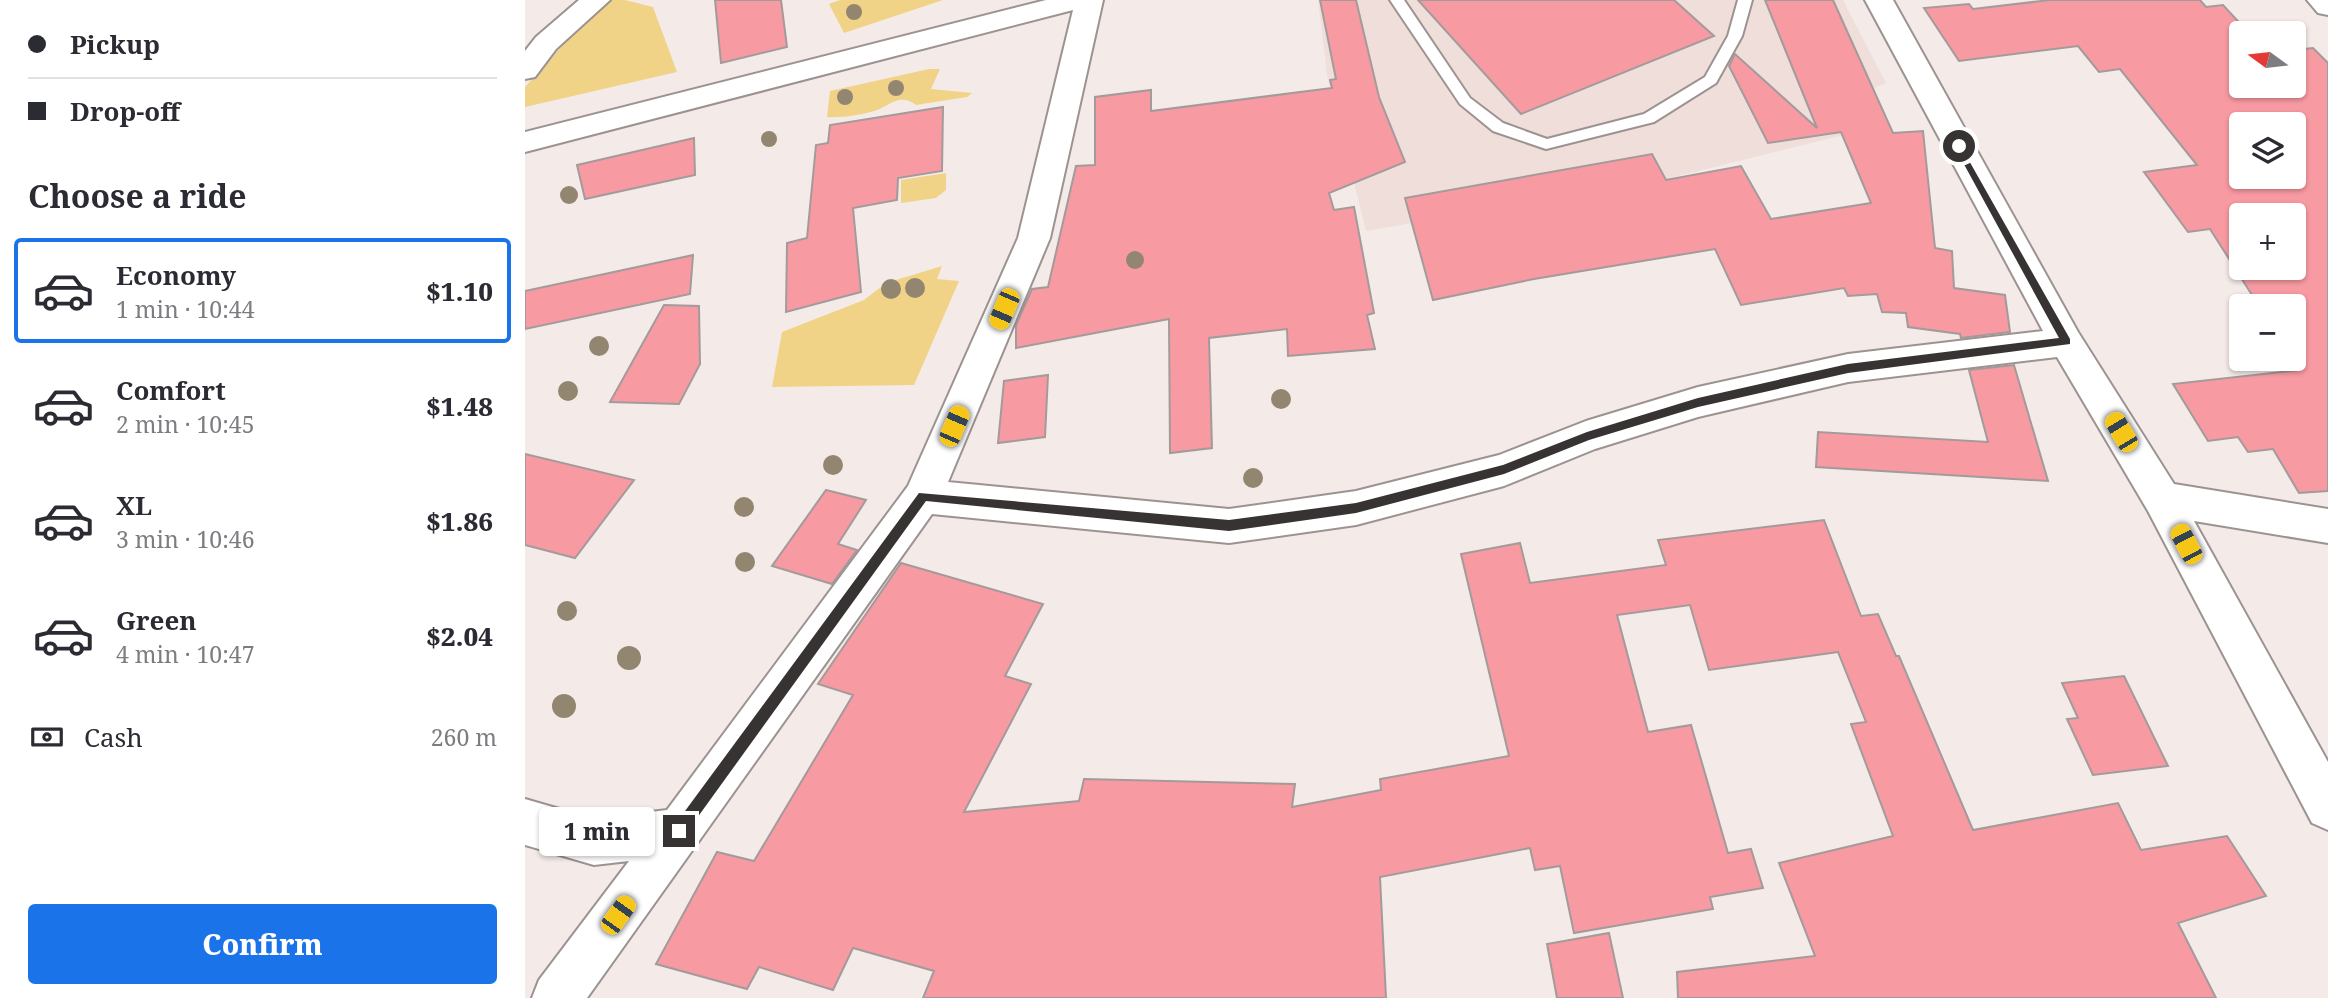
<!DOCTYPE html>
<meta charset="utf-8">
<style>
:root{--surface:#fff;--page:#f7f7f7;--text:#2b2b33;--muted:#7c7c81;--line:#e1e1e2;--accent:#1a73e8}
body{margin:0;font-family:"Noto Serif",serif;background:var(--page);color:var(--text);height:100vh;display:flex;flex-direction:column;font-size:26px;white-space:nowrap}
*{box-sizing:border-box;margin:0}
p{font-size:23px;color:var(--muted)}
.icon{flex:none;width:38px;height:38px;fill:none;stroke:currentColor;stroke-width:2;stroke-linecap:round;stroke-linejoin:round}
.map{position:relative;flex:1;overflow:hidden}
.panel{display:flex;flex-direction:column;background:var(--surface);width:525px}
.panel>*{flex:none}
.banner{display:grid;align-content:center;height:154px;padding:0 28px;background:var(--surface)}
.needle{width:46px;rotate:285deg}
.controls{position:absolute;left:1704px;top:21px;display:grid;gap:14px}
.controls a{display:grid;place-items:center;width:77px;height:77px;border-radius:7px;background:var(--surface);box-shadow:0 2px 5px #0004;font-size:35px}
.end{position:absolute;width:32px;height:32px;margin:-16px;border:9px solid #373332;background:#fff;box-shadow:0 0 0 4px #fff}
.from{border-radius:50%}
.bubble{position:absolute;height:49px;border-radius:7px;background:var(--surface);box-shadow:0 2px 5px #0004;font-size:23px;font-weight:800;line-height:49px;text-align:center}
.car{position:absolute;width:21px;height:42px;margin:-21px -10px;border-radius:9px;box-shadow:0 0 5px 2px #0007;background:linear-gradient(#f5c518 24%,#345 0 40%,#f5c518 0 76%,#345 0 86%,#f5c518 0)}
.banner b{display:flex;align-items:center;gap:24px;height:66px;font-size:26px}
.banner b+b{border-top:2px solid var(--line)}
.banner i{width:18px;height:18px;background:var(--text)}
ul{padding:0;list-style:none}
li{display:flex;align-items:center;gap:21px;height:105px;margin:0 14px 10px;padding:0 14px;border:4px solid transparent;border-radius:7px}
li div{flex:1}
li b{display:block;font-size:26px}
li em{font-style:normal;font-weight:800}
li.current{border-color:var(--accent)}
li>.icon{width:63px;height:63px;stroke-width:1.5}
h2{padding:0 28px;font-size:32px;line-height:84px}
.pay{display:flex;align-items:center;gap:18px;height:77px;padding:0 28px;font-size:26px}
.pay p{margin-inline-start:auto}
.action{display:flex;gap:14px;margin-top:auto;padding:14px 28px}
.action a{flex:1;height:80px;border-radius:7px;background:var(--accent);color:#fff;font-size:28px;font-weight:800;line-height:80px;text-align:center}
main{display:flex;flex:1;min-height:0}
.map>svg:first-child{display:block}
</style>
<main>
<section class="panel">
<div class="banner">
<b><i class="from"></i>Pickup</b>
<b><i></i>Drop-off</b>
</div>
<h2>Choose a ride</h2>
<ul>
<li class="current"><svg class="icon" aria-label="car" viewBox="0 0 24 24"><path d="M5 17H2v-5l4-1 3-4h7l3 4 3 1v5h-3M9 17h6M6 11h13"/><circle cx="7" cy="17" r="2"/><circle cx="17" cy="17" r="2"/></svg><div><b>Economy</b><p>1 min · 10:44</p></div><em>$1.10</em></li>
<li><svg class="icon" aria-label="car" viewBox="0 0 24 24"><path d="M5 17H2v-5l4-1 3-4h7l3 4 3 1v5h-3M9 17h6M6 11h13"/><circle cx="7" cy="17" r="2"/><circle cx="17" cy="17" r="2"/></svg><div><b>Comfort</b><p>2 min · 10:45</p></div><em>$1.48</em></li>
<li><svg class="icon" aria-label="car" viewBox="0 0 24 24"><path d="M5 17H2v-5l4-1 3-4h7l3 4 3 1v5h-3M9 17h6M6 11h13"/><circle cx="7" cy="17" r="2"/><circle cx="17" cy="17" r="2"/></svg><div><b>XL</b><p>3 min · 10:46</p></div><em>$1.86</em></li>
<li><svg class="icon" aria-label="car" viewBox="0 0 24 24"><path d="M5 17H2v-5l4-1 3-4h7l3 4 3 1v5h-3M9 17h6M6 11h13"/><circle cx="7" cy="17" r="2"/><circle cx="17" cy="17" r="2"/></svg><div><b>Green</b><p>4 min · 10:47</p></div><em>$2.04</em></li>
</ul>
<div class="pay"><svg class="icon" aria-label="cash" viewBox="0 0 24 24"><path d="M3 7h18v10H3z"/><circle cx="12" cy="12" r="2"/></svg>Cash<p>260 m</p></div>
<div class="action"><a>Confirm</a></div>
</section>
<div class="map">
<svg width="1803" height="998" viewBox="0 0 1803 998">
<rect width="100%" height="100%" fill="#f4ebe8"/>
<!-- built -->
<path fill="#f0deda" d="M793,0H1318L1361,83L1340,92L1347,128L1133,181L841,231L802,75Z"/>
<!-- green -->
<path fill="#f1d387" d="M78,0H100L128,7L152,72L0,107V87Z
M315,0H418L319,33L304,4Z
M404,69H415L406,89L447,93L442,97L391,105C374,92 364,107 349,111C335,115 316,118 302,117L305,91Z
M421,173V190L411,198L376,203V180Z
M417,266L412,279L434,281L389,385L247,387L257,332L339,300L361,283Z"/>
<!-- building -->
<path fill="#f89aa2" stroke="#a39a9b" stroke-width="2" fill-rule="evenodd" d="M190,0H256L262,47L196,63Z
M795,0H831L854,97L880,162L804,193L809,210L829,207L849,313L842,315L850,349L763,356L762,329L684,338L687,448L645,453L644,319L491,348V325L507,289L523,287L551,166L570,165V97L626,90V111L807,88L805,80L811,79Z
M893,0H1149L1189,36L996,114Z
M1240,0H1308L1368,133L1398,131L1410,248L1427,251L1429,288L1480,295L1485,332L1436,338L1435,334L1383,327L1381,313L1357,312L1352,294L1323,296L1319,288L1216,305L1190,249L1009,279L908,300L880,198L1127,154L1141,180L1216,166L1246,219L1346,203L1316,132L1243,143L1204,66L1210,54L1292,128Z
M1525,0H1675L1681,7L1698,5L1724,33H1717V86H1769V50L1788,48L1803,63V491L1774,493L1748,449L1723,452L1713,437L1683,441L1648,384L1774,370L1767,359L1769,306H1734L1685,229L1663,232L1619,172L1672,165L1595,69L1574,72L1553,46L1434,61L1399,8L1444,4L1448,9ZM1717,124H1769V177H1717ZM1717,215H1769V268H1717Z
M418,107L417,171L373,178L372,200L328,208L336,292L261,312L262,243L282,238L291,145L303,143L305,125Z
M169,138L170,175L60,199L52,165Z
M168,255L165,294L0,329V291Z
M139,305L174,306L175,364L154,404L85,402Z
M1489,365L1523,481L1291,467L1293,432L1463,442L1444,370Z
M523,375L520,437L473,443L479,381Z
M0,454L109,480L50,558L0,545Z
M301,490L341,500L313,544L332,550L307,584L247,566Z
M1299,520L1336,616L1353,614L1371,656H1374L1448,830L1593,803L1616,850L1702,836L1741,896L1653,923L1691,998H1153L1152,972L1290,956L1254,863L1368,836L1326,724L1341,722L1313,652L1184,670L1165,605L1092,615L1123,732L1166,725L1203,853L1226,849L1238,888L1185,897L1188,909L1049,933L1035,866L1010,870L1005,848L855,877L861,998H398L409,971L328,948L308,990L234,967L222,989L131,964L192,852L229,861L328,695L293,684L376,563L518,604L480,676L506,684L439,812L554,801L559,779L770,784L767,807L856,790L855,779L984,756L936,554L995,543L1005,583L1141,565L1133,540Z
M1599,676L1643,766L1568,775L1542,719L1553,718L1537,683Z
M1084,933L1098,998H1032L1022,944Z"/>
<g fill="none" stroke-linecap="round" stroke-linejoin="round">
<!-- lane casing -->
<g stroke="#9c9391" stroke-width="4">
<path id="lane" d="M865,0H879L945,98L978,123L1022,139L1119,114L1180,77L1203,36L1213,0H1227L1217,36L1191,83L1129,122L1021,149L968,131L935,104Z"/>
</g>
<!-- street casing -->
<g stroke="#9c9391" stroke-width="4">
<path id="street" d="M54,0H85L31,49L10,77L0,79V51L11,37Z
M521,0H578L525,238L423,482L704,509L831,491L974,455L1061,421L1173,387L1323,354L1518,331L1340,0H1368L1553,332L1649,484L1803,509V543L1669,521L1803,762V830L1787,823L1623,511L1532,357L1323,382L1173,417L1070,449L979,486L831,525L704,543L407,514L62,998H7L14,980L104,861L69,865L0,845V799L69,819L142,810L383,486L493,238L548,10L0,152V132Z
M1782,0H1803V15L1793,13Z"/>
</g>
<!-- lane -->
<use href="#lane" fill="#fff" fill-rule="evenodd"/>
<!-- street -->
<use href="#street" fill="#fff" fill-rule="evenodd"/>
</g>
<!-- trees -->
<g fill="#928670">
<circle cx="329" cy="12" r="8"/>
<circle cx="371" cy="88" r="8"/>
<circle cx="320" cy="97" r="8"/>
<circle cx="244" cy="139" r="8"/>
<circle cx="44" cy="195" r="9"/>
<circle cx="610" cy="260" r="9"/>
<circle cx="390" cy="288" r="10"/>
<circle cx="366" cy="289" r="10"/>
<circle cx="74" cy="346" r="10"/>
<circle cx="43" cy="391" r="10"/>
<circle cx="756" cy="399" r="10"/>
<circle cx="308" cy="465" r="10"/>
<circle cx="728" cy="478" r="10"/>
<circle cx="219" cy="507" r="10"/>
<circle cx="220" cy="562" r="10"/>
<circle cx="42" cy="611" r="10"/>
<circle cx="104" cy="658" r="12"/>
<circle cx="39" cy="706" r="12"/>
</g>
<!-- route -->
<path fill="#373332" d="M1434,143L1545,339V344L1323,373L1173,407L1064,440L979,474L831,513L704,531L401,501L159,836H149V826L394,493L704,520L831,503L978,465L1062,432L1173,398L1323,364L1534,338L1429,146Z"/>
</svg>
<div class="controls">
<a><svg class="needle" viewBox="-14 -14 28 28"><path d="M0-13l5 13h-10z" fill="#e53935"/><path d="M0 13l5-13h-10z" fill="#7c7c81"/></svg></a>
<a><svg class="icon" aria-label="layers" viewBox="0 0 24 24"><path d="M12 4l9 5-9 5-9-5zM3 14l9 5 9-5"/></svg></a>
<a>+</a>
<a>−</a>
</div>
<i class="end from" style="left:1434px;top:146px"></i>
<i class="end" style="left:154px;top:831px"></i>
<div class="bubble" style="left:14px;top:807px;width:116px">1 min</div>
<i class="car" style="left:479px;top:309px;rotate:203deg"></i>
<i class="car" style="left:429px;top:426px;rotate:23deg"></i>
<i class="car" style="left:1596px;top:432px;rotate:329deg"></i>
<i class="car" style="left:1661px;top:544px;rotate:332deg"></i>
<i class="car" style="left:93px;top:915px;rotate:36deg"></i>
</div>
</main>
